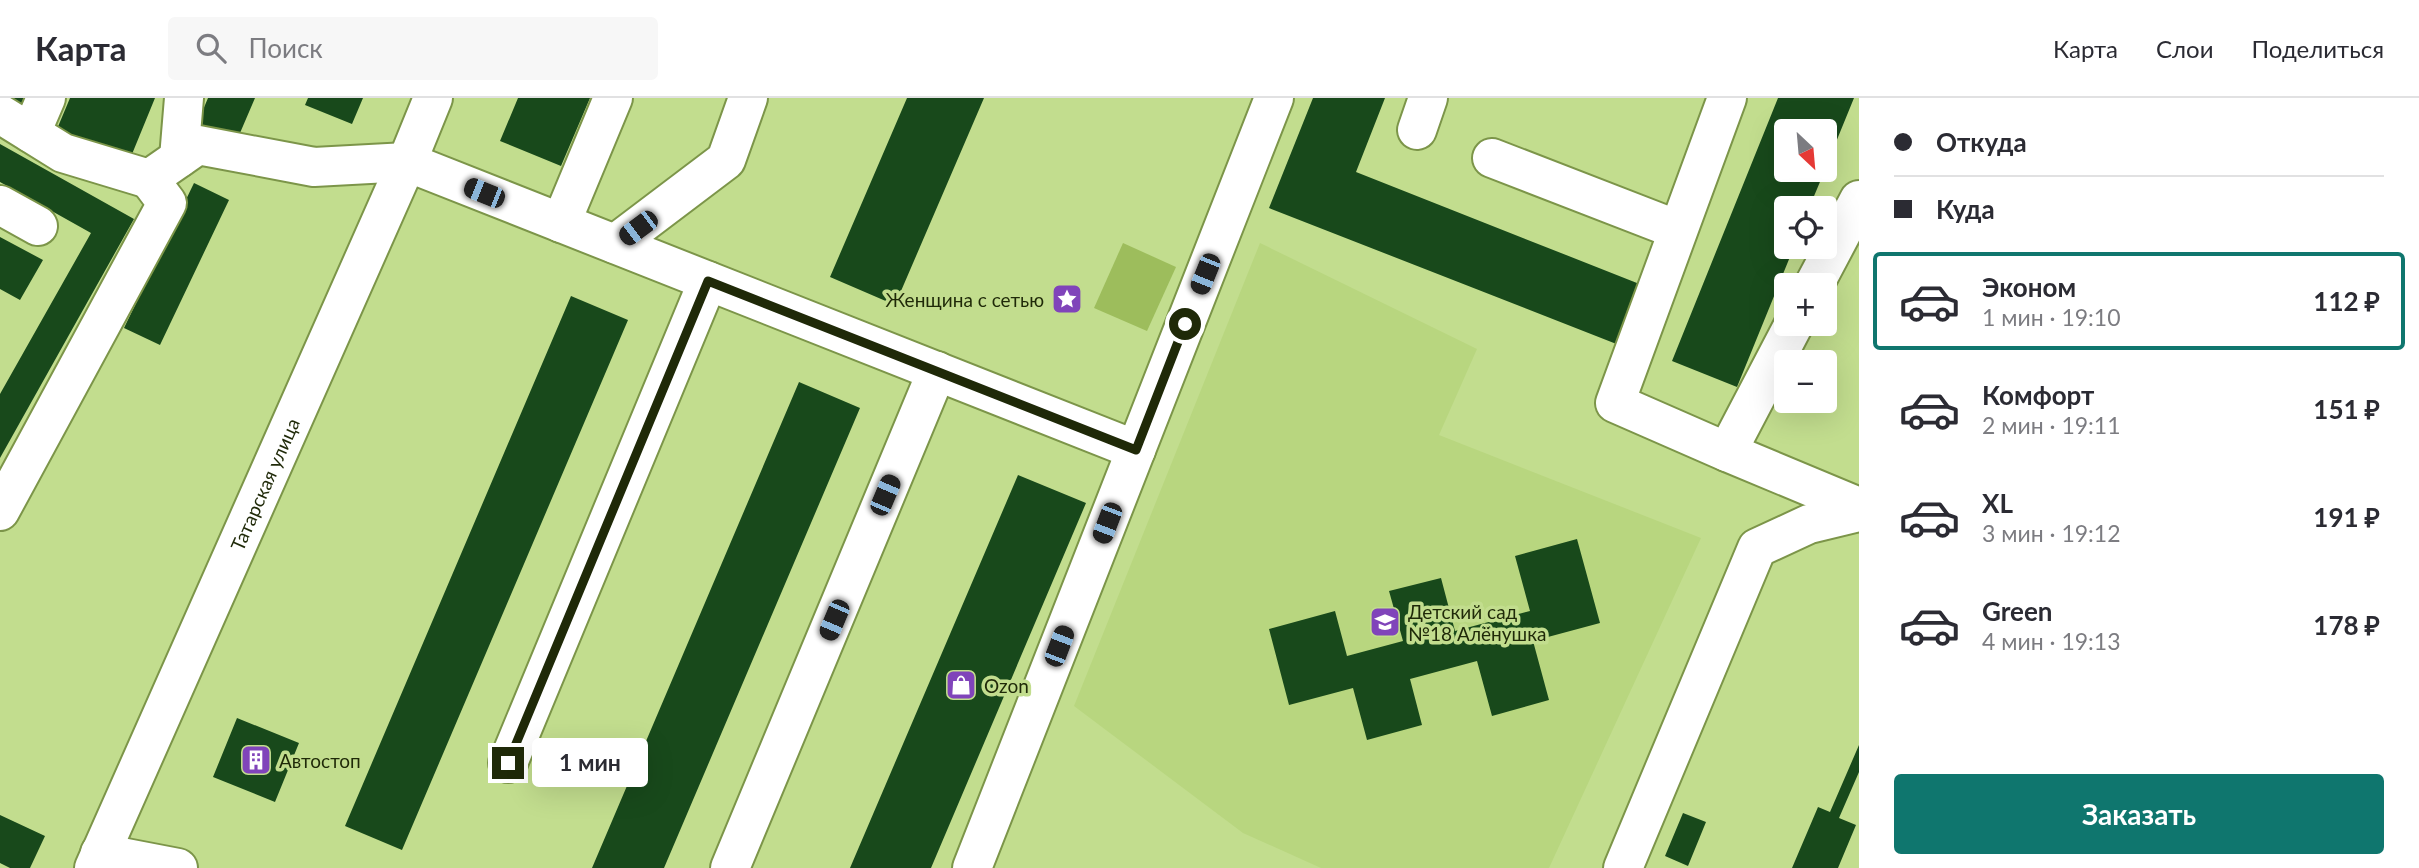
<!DOCTYPE html>
<html lang="ru">
<meta charset="utf-8">
<style>
:root{--surface:#fff;--page:#f7f7f7;--text:#2b2b33;--muted:#7c7c81;--line:#e1e1e2;--accent:#0f766e}
body{margin:0;font-family:Lato,sans-serif;background:var(--page);color:var(--text);height:100vh;display:flex;flex-direction:column;font-size:26px;white-space:nowrap}
*{box-sizing:border-box;margin:0}
p{font-size:23px;color:var(--muted)}
.icon{flex:none;width:38px;height:38px;fill:none;stroke:currentColor;stroke-width:2;stroke-linecap:round;stroke-linejoin:round}
.map{position:relative;flex:1;overflow:hidden}
.side{display:flex;flex-direction:column;background:var(--surface);width:560px}
.side>*{flex:none}
.top-card{display:grid;align-content:center;height:154px;padding:0 35px;background:var(--surface)}
.needle{width:46px;rotate:154deg}
.buttons{position:absolute;left:1774px;top:21px;display:grid;gap:14px}
.buttons a{display:grid;place-items:center;width:63px;height:63px;border-radius:7px;background:var(--surface);box-shadow:0 7px 28px #0002;font-size:35px}
.end{position:absolute;width:32px;height:32px;margin:-16px;border:9px solid #1f2908;background:#fff;box-shadow:0 0 0 4px #fff}
.from{border-radius:50%}
.bubble{position:absolute;height:49px;border-radius:7px;background:var(--surface);box-shadow:0 7px 28px #0002;font-size:23px;font-weight:700;line-height:49px;text-align:center}
.car{position:absolute;width:21px;height:42px;margin:-21px -10px;border-radius:9px;box-shadow:0 0 5px 2px #0007;background:linear-gradient(#222 24%,#8ab4d8 0 40%,#222 0 76%,#8ab4d8 0 86%,#222 0)}
.top-card b{display:flex;align-items:center;gap:24px;height:66px;font-size:26px}
.top-card b+b{border-top:2px solid var(--line)}
.top-card i{width:18px;height:18px;background:var(--text)}
ul{padding:0;list-style:none}
li{display:flex;align-items:center;gap:21px;height:98px;margin:0 14px 10px;padding:0 21px;border:4px solid transparent;border-radius:7px}
li div{flex:1}
li b{display:block;font-size:26px}
li em{font-style:normal;font-weight:700}
li.current{border-color:var(--accent)}
li>.icon{width:63px;height:63px;stroke-width:1.5}
.action{display:flex;gap:14px;margin-top:auto;padding:14px 35px}
.action a{flex:1;height:80px;border-radius:7px;background:var(--accent);color:#fff;font-size:28px;font-weight:700;line-height:80px;text-align:center}
header{display:flex;align-items:center;gap:42px;box-sizing:border-box;height:98px;padding:0 35px;background:var(--surface);border-bottom:2px solid var(--line)}
header strong{font-size:33px}
nav{display:flex;gap:38px;margin-inline-start:auto;font-size:24px}
.search{width:490px;height:63px;background:var(--page);display:flex;align-items:center;gap:18px;box-sizing:border-box;padding:0 24px;border-radius:7px;color:var(--muted);font-size:26px}
main{display:flex;flex:1;min-height:0}
.map>svg:first-child{display:block}
</style>
<header>
<strong>Карта</strong>
<div class="search"><svg class="icon" aria-label="search" viewBox="0 0 24 24"><circle cx="10" cy="10" r="6"/><path d="M15 15l6 6"/></svg>Поиск</div>
<nav><a>Карта</a><a>Слои</a><a>Поделиться</a></nav>
</header>
<main>
<div class="map">
<svg width="1859" height="770" viewBox="0 0 1859 770">
<rect width="100%" height="100%" fill="#c2dd8e"/>
<!-- built -->
<path fill="#b8d67f" d="M1260,145L1477,251L1439,337L1701,440L1549,770H1321L1243,735L1074,608Z"/>
<!-- green -->
<path fill="#9dbd5c" d="M1123,145L1176,169L1147,233L1094,210Z"/>
<!-- building -->
<path fill="#18491b" d="M6,0H25L22,7Z
M70,0H155L130,61L57,31Z
M208,0H255L237,42L197,26Z
M308,0H363L352,26L305,7Z
M518,0H590L561,68L500,43Z
M907,0H984L895,207L830,179Z
M1313,0H1385L1356,74L1642,187L1619,247L1269,110Z
M1778,0H1854L1825,71V33H1787V72H1825L1809,110H1787V149H1794L1737,289L1672,263Z
M0,46L134,121L0,360V296L91,135L0,84Z
M194,85L229,102L160,247L124,230Z
M0,139L43,162L20,202L0,191Z
M571,198L628,222L402,752L345,728Z
M799,284L860,310L664,770H592Z
M1018,377L1086,405L931,770H850Z
M1577,441L1600,525L1533,543L1549,602L1492,618L1477,563L1410,581L1422,627L1367,642L1353,590L1289,607L1269,531L1335,513L1347,558L1403,543L1389,493L1441,480L1455,533L1530,513L1515,458Z
M237,620L299,645L275,704L213,679Z
M1859,647V674L1839,720L1856,727L1838,770H1792L1818,709L1830,714Z
M1683,715L1706,724L1688,768L1665,758Z
M0,717L45,738L30,770H10L0,765Z"/>
<g fill="none" stroke-linecap="round" stroke-linejoin="round">
<!-- minor casing -->
<g stroke="#7c9549" stroke-width="42">
<g id="minor">
<path d="M1727,0L1615,305L1727,354"/>
<path d="M0,16L63,55L149,81L198,47L314,69L407,64L1136,352"/>
<path d="M1417,32L1428,0"/>
<path d="M31,35L46,0"/>
<path d="M179,60L184,0"/>
<path d="M1492,60L1678,132"/>
<path d="M0,107L38,128"/>
<path d="M561,125L613,0"/>
<path d="M615,146L726,62L748,0"/>
<path d="M1814,187L1859,102"/>
<path d="M1794,226L1727,354L1859,409"/>
<path d="M0,413L167,105L149,81"/>
<path d="M508,665L708,183"/>
<path d="M100,755L178,770"/>
<path id="s1" d="M94,770L407,64L433,0"/>
<path d="M730,770L937,273"/>
<path d="M972,770L1274,0"/>
<path d="M1623,770L1757,450L1809,426L1859,414"/>
</g>
</g>
<!-- minor -->
<use href="#minor" stroke="#fff" stroke-width="38"/>
</g>
<g fill="none" stroke-linecap="round" stroke-linejoin="round">
<!-- route -->
<path stroke="#1f2908" stroke-width="9" d="M508,665L708,183L1136,352L1185,226"/>
</g>
<!-- icons -->
<defs>
<g id="sight-square" transform="scale(1.575)"><rect x="-9" y="-9" width="18" height="18" rx="4" fill="#8044ba" stroke="#c2dd8e"/><path d="M0-6L1.8-2.2L6-1.7L2.9 1.2L3.7 5.4L0 3.3L-3.7 5.4L-2.9 1.2L-6-1.7L-1.8-2.2Z" fill="#fff"/></g>
<g id="school-square" transform="scale(1.575)"><rect x="-9" y="-9" width="18" height="18" rx="4" fill="#8044ba" stroke="#c2dd8e"/><path d="M0-5L7-2L0 1L-7-2ZM-4 1L0 2.5L4 1V4Q0 6-4 4Z" fill="#fff"/></g>
<g id="shop-square" transform="scale(1.575)"><rect x="-9" y="-9" width="18" height="18" rx="4" fill="#8044ba" stroke="#c2dd8e"/><path d="M-5-2.5h2.3a2.7 3.5 0 0 1 5.4 0H5L5.5 6h-11ZM-1.5-2.5h3a1.5 2.3 0 0 0-3 0Z" fill="#fff"/></g>
<g id="building-square" transform="scale(1.575)"><rect x="-9" y="-9" width="18" height="18" rx="4" fill="#8044ba" stroke="#c2dd8e"/><path d="M-4-6H4V6H1V3H-1V6H-4ZM-2.5-4.3h1.7v1.8h-1.7ZM.8-4.3h1.7v1.8H.8ZM-2.5-1h1.7V.8h-1.7ZM.8-1h1.7V.8H.8Z" fill="#fff"/></g>
</defs>
<g fill-rule="evenodd">
<use href="#sight-square" x="1067" y="201"/>
<use href="#school-square" x="1385" y="524"/>
<use href="#shop-square" x="961" y="587"/>
<use href="#building-square" x="256" y="662"/>
</g>
<g text-anchor="middle" dominant-baseline="central" stroke-width="7" stroke-linejoin="round" paint-order="stroke">
<!-- poi labels -->
<g font-size="19" fill="#1f2908" stroke="#c2dd8e" text-anchor="start">
<text x="1044" y="201" text-anchor="end">Женщина с сетью</text>
<text x="1408" y="513">Детский сад<tspan x="1408" dy="22">№18 Алёнушка</tspan></text>
<text x="984" y="587">Ozon</text>
<text x="279" y="662">Автостоп</text>
</g>
<!-- street labels -->
<g font-size="19" fill="#1f2908" stroke="#c2dd8e">
<text stroke="none"><textPath href="#s1" startOffset="420">Татарская улица</textPath></text>
</g>
</g>
</svg>
<div class="buttons">
<a><svg class="needle" viewBox="-14 -14 28 28"><path d="M0-13l5 13h-10z" fill="#e53935"/><path d="M0 13l5-13h-10z" fill="#7c7c81"/></svg></a>
<a><svg class="icon" aria-label="locate" viewBox="0 0 24 24"><circle cx="12" cy="12" r="6"/><path d="M12 2v4M12 18v4M2 12h4M18 12h4"/></svg></a>
<a>+</a>
<a>−</a>
</div>
<i class="end from" style="left:1185px;top:226px"></i>
<i class="end" style="left:508px;top:665px"></i>
<div class="bubble" style="left:532px;top:640px;width:116px">1 мин</div>
<i class="car" style="left:484px;top:95px;rotate:292deg"></i>
<i class="car" style="left:638px;top:130px;rotate:233deg"></i>
<i class="car" style="left:1205px;top:176px;rotate:202deg"></i>
<i class="car" style="left:885px;top:397px;rotate:23deg"></i>
<i class="car" style="left:1107px;top:425px;rotate:201deg"></i>
<i class="car" style="left:834px;top:522px;rotate:203deg"></i>
<i class="car" style="left:1059px;top:548px;rotate:21deg"></i>
</div>
<section class="side">
<div class="top-card">
<b><i class="from"></i>Откуда</b>
<b><i></i>Куда</b>
</div>
<ul>
<li class="current"><svg class="icon" aria-label="car" viewBox="0 0 24 24"><path d="M5 17H2v-5l4-1 3-4h7l3 4 3 1v5h-3M9 17h6M6 11h13"/><circle cx="7" cy="17" r="2"/><circle cx="17" cy="17" r="2"/></svg><div><b>Эконом</b><p>1 мин · 19:10</p></div><em>112 ₽</em></li>
<li><svg class="icon" aria-label="car" viewBox="0 0 24 24"><path d="M5 17H2v-5l4-1 3-4h7l3 4 3 1v5h-3M9 17h6M6 11h13"/><circle cx="7" cy="17" r="2"/><circle cx="17" cy="17" r="2"/></svg><div><b>Комфорт</b><p>2 мин · 19:11</p></div><em>151 ₽</em></li>
<li><svg class="icon" aria-label="car" viewBox="0 0 24 24"><path d="M5 17H2v-5l4-1 3-4h7l3 4 3 1v5h-3M9 17h6M6 11h13"/><circle cx="7" cy="17" r="2"/><circle cx="17" cy="17" r="2"/></svg><div><b>XL</b><p>3 мин · 19:12</p></div><em>191 ₽</em></li>
<li><svg class="icon" aria-label="car" viewBox="0 0 24 24"><path d="M5 17H2v-5l4-1 3-4h7l3 4 3 1v5h-3M9 17h6M6 11h13"/><circle cx="7" cy="17" r="2"/><circle cx="17" cy="17" r="2"/></svg><div><b>Green</b><p>4 мин · 19:13</p></div><em>178 ₽</em></li>
</ul>
<div class="action"><a>Заказать</a></div>
</section>
</main>
